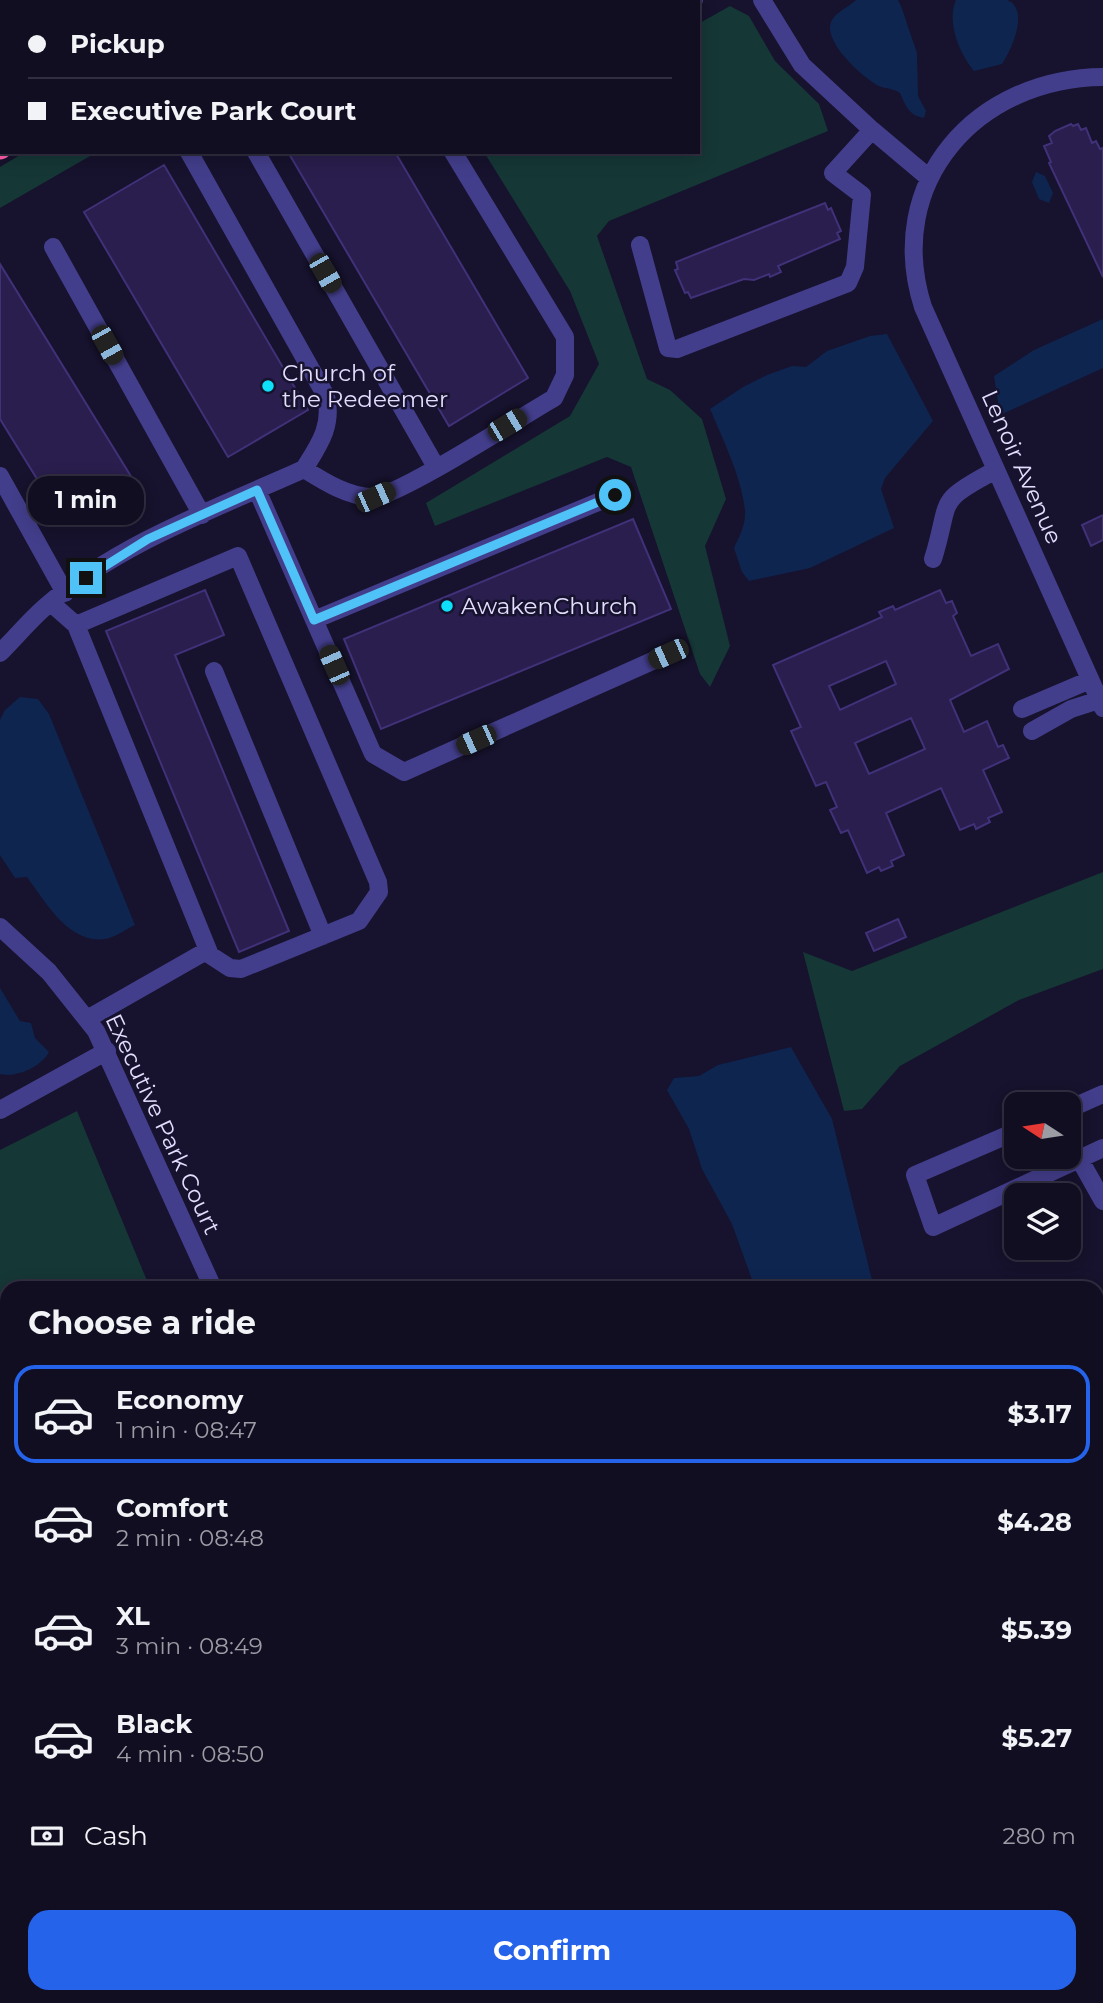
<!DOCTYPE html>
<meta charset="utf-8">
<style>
:root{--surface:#110e22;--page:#1a172a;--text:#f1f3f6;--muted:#9c9ca5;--line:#302e40;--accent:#2563eb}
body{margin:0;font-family:Montserrat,sans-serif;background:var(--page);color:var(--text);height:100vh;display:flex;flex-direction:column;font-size:26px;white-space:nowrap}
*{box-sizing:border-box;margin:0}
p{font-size:23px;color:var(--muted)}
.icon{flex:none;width:38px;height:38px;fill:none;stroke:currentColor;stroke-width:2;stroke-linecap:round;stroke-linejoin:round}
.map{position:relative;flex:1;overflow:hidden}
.side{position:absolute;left:0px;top:1281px;width:1104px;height:723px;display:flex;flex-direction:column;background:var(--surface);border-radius:21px 21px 0 0;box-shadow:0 4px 18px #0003,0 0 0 2px var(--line)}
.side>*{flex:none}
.banner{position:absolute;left:0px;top:0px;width:700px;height:154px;box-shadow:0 4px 18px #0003,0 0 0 2px var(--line);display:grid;align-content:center;height:154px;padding:0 28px;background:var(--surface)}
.needle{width:46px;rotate:282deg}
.fabs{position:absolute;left:1004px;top:1092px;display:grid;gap:14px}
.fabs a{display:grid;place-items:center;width:77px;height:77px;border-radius:14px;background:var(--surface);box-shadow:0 4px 18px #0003,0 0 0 2px var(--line);font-size:35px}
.end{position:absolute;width:32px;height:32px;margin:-16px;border:9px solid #4fc3f7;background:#111;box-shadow:0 0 0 4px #111}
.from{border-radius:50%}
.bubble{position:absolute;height:49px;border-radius:21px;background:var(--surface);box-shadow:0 4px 18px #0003,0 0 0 2px var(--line);font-size:23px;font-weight:700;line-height:49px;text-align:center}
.car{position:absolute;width:21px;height:42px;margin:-21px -10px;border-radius:9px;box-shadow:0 0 5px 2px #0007;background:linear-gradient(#222 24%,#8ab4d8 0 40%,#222 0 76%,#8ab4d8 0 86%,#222 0)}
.banner b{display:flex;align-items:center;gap:24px;height:66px;font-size:26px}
.banner b+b{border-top:2px solid var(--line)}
.banner i{width:18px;height:18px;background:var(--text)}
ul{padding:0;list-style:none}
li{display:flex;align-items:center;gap:21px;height:98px;margin:0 14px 10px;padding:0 14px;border:4px solid transparent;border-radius:21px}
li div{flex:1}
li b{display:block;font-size:26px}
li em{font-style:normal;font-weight:700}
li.on{border-color:var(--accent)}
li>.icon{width:63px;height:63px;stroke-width:1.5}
h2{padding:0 28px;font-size:32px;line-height:84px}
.pay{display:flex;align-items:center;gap:18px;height:77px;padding:0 28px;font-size:26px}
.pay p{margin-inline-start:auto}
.cta{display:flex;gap:14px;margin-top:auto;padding:14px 28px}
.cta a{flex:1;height:80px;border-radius:21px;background:var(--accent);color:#fff;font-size:28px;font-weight:700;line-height:80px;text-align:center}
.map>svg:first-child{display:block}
</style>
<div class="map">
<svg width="1103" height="2003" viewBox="0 0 1103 2003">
<rect width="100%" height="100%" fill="#17122d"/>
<!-- green -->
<path fill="#153736" d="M730,6L749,16L775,61L819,104L828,131L609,221L597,236L647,379L670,390L702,419L726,499L705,546L730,646L710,687L700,674L631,467L607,457L435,526L426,503L570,416L599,364L570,291L484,152H698V24Z
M25,152H97L0,208V167Z
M1103,872V969L1019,1000L900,1066L862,1109L844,1111L803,952L852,971Z
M77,1111L150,1288H7V1883L0,1886V1150Z
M61,1997H503L504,2003H47Z"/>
<!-- water -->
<path fill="#0e2550" d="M856,0H898L901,6L917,53L918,96L926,111L924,118C908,115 906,106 900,93C893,88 886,89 879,86C863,78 823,42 831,22C835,12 848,8 856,0Z
M956,0H1007C1030,9 1012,49 1002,64L974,71C960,54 946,22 956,0Z
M1036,172L1045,176L1053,193L1049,203L1039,199L1032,182Z
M1103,319V368L1000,415L994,376L1034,350Z
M887,334L933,421L885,478L881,489L894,528L810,568L749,581L742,572L734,548C740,535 746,524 745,510C741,476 723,440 710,409L743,387L767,375L792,366L806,367L827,351L870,336Z
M20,697L38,699L49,714L135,925C126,929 114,938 105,939C68,944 45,901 27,877L15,878L0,855V720L5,710Z
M0,988L20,1021L31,1023L35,1038L49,1052C41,1067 16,1078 0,1074Z
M791,1047L832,1119L874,1288H755L732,1224L702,1169L689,1129L667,1090L674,1078L699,1076L718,1065Z"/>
<!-- building -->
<path fill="#291e4d" stroke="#403179" stroke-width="2" fill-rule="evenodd" d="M1071,124L1073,126L1078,124L1081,130L1086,128L1092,143L1096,141L1100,149L1103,148V277L1049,163L1051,162L1044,146L1052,143L1049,136L1055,131Z
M288,152H395L528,378L449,426Z
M164,165L308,410L228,457L84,212Z
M825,203L828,210L831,208L841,231L837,233L840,239L778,266L781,272L770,277L769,274L754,280L744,279L691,298L688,292L685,293L675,270L678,269L676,262Z
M0,264L132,478L63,521L0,419Z
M1103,515V540L1091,546L1082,525Z
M633,519L671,609L381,729L344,639Z
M205,590L224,635L175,655L289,931L239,952L106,631Z
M940,590L946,603L952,601L957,613L953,616L971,656L998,644L1009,669L950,700L964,732L987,721L998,747L1003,745L1009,758L983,770L1002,812L988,818L990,822L976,829L974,824L960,830L941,788L886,813L904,855L891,861L893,866L881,871L879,867L867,873L848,830L841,833L830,810L837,807L826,782L816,786L791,731L801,727L773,665L882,617L879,612L893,606L895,610ZM886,661L896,684L840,710L829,686ZM911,718L925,749L869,774L855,743Z
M898,919L906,937L874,951L866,933Z"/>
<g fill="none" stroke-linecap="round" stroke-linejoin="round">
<!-- minor -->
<path stroke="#433e8b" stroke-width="18" d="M549,0L550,2
M762,0L802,65L872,130
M691,2L694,0
M1103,77C977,78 883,182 923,307L1103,708
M189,152L326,396C333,426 319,445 304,469
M256,152L436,467
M640,245L668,348L677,349L848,283L855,267L862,195L833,173L872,130L929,178
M53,247L202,515
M304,469C323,481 350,498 374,497C399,496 524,415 554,398L565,375V337L453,152
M0,476L65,593
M257,490L373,754L404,772L668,654
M933,559C952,499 933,503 996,470
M51,603L76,625L238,556L378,882L379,892L359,921L241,969L230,968L210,955L76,625
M314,620L615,495
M0,653C15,638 29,621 45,607C119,543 215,509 304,469
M214,671L323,936
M1022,709L1090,680
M1032,731L1071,709L1099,700
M0,927L49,972L96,1031L213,1288
M87,1019L208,950
M1069,1109L1103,1094
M0,1110L107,1051
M1017,1131L915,1175L933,1227L1103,1148
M1080,1160L1103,1201
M1097,1555L1103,1552
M1097,1728L1103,1739"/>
<!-- major -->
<path stroke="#c767fd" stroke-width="18" d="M1097,1435L1103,1433
M1097,1485L1103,1483
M0,1929L7,1926
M0,1979L7,1976"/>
<!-- highway -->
<path stroke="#fc5ba6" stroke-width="21" d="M64,2L67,0
M176,2L179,0
M255,2L258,0
M288,2L291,0
M0,39L2,38
M0,104L2,103
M0,149L2,148"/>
</g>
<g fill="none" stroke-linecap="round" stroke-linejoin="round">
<!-- route -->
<path stroke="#4fc3f7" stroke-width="9" d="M86,578L148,539L257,490L314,620L615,495"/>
</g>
<!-- markers -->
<g fill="#0edffb" stroke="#17122d" stroke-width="2.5">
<circle cx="268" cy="386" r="7"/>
<circle cx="447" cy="606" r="7"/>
</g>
<g text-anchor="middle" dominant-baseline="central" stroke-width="5" stroke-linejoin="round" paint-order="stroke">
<!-- poi labels -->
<g font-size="23" fill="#e3defe" stroke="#17122d" text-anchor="start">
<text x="282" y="373">Church of<tspan x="282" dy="26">the Redeemer</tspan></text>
<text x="461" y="606">AwakenChurch</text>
</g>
<!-- street labels -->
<g font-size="23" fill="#e3defe" stroke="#17122d">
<text transform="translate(1022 467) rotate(66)">Lenoir Avenue</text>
<text transform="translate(163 1124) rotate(65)">Executive Park Court</text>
</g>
</g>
</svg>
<div class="fabs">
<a><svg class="needle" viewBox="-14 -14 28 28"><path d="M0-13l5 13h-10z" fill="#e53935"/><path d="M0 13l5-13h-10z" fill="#9c9ca5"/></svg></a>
<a><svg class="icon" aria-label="layers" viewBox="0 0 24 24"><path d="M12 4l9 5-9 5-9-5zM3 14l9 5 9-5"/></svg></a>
</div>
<i class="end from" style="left:615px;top:495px"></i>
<i class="end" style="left:86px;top:578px"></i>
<div class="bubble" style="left:28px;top:476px;width:116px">1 min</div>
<i class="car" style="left:325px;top:273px;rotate:150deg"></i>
<i class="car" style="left:107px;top:345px;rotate:151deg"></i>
<i class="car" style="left:507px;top:425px;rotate:59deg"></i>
<i class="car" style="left:375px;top:497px;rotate:66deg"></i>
<i class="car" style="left:668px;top:654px;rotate:246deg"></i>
<i class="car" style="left:334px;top:665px;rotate:336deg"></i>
<i class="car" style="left:476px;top:740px;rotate:246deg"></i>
<div class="banner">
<b><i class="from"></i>Pickup</b>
<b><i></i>Executive Park Court</b>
</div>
<section class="side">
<h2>Choose a ride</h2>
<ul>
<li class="on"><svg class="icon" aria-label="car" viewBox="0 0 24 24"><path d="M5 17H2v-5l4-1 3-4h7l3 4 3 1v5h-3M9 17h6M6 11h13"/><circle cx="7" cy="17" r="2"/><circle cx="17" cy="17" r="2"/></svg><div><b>Economy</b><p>1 min · 08:47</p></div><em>$3.17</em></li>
<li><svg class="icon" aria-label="car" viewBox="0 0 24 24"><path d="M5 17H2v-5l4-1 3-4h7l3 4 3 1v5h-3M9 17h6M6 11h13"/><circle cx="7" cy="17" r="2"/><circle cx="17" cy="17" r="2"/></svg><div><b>Comfort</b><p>2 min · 08:48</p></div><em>$4.28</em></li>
<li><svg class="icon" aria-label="car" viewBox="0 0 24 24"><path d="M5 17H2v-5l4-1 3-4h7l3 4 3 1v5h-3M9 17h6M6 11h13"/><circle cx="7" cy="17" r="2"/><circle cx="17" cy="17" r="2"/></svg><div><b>XL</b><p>3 min · 08:49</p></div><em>$5.39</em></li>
<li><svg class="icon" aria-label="car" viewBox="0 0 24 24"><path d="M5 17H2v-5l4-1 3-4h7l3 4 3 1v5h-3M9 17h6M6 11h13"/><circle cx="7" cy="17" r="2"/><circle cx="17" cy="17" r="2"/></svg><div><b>Black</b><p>4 min · 08:50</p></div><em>$5.27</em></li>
</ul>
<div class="pay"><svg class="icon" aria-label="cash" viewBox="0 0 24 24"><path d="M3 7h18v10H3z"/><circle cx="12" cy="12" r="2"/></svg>Cash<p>280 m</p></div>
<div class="cta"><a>Confirm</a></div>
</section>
</div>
